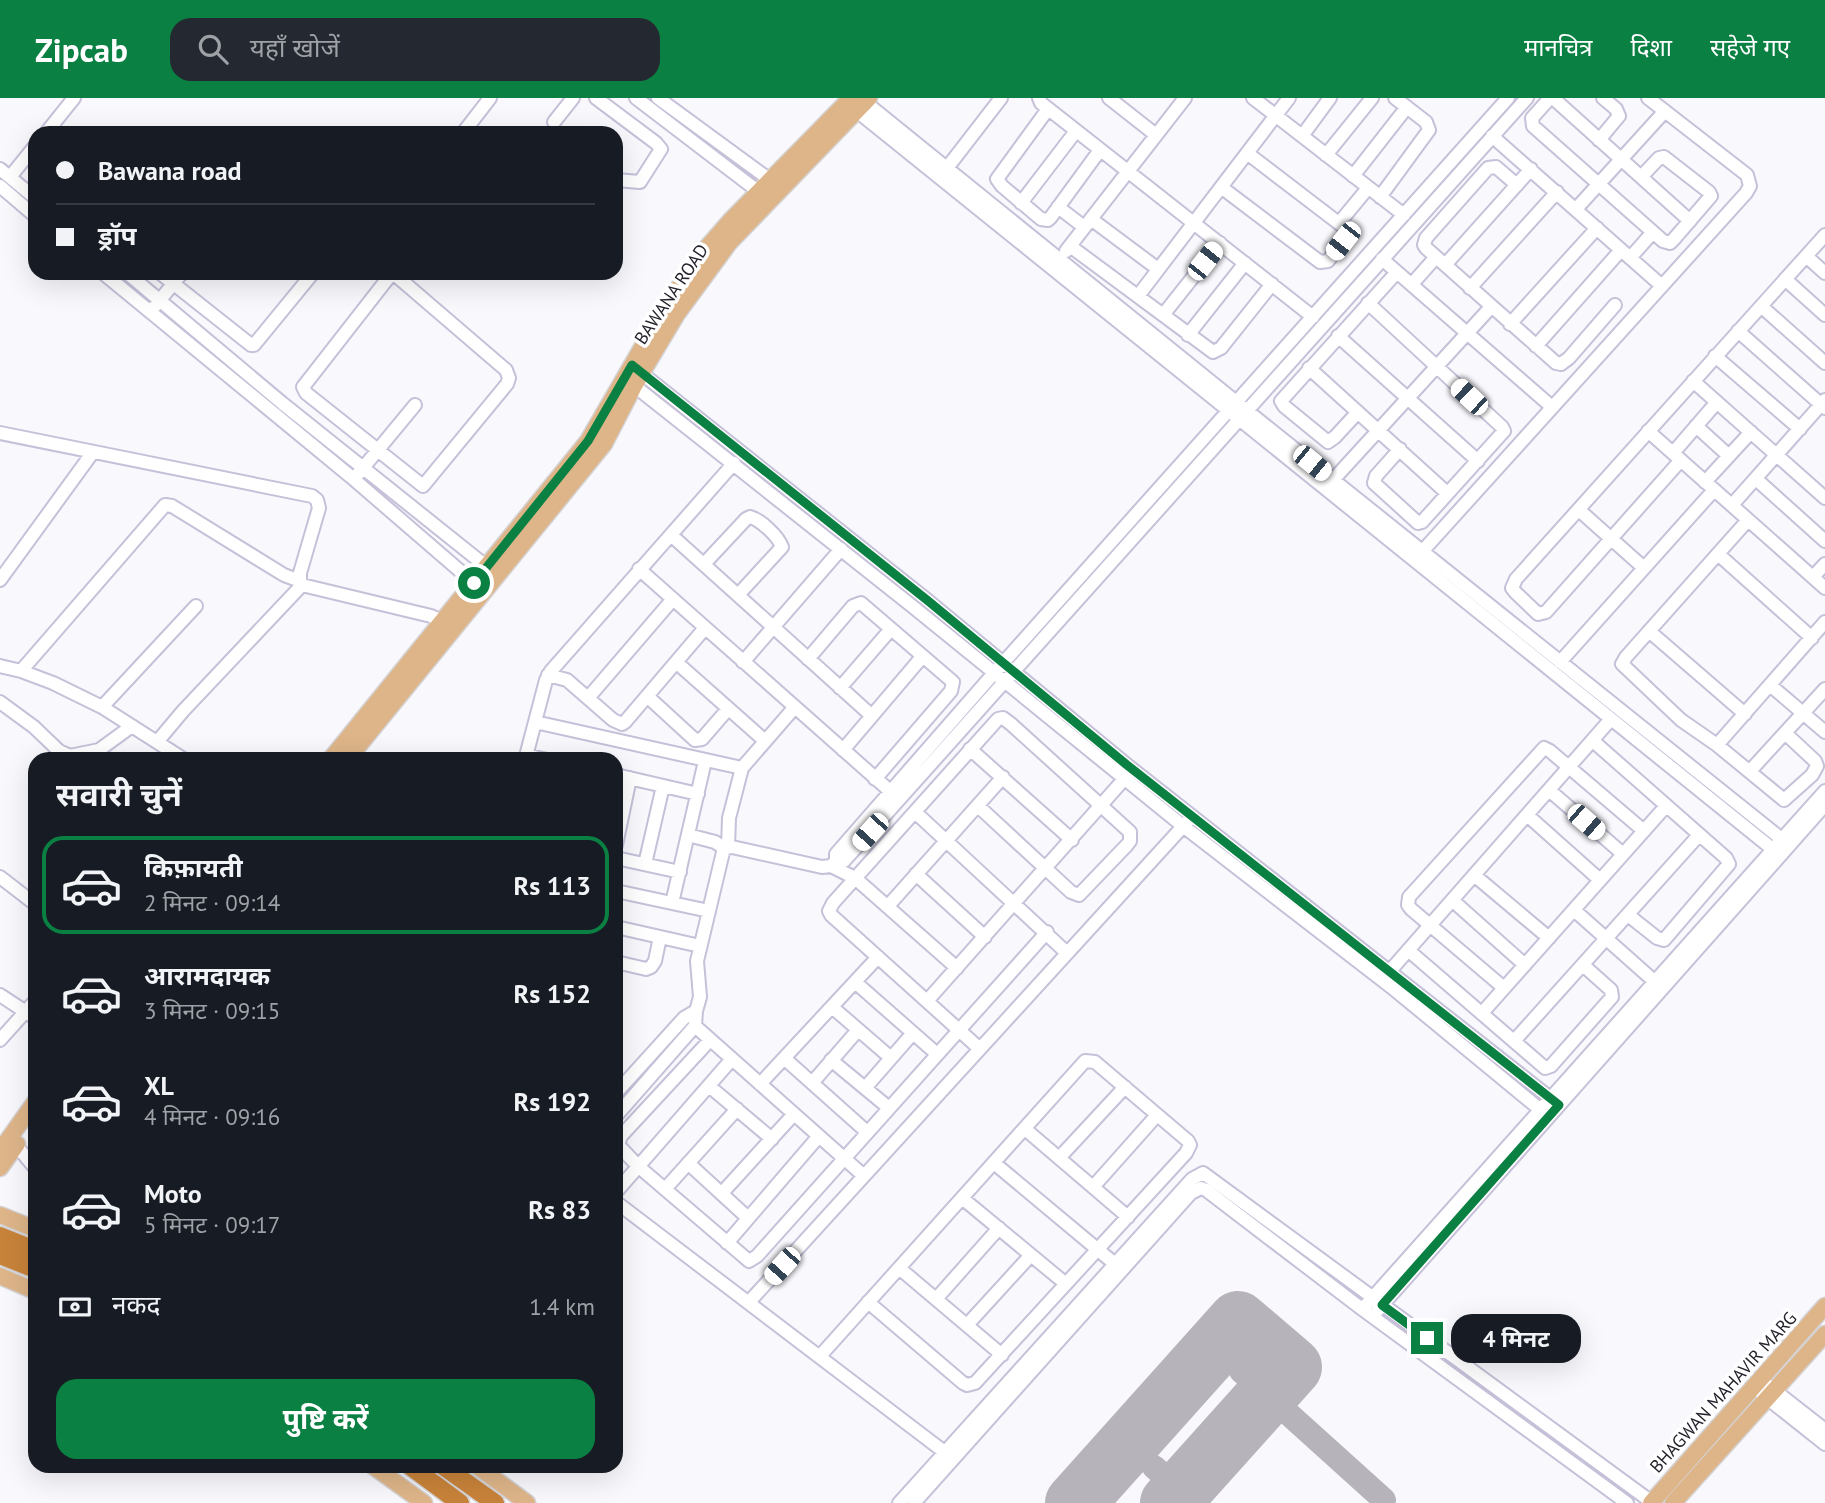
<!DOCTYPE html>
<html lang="hi">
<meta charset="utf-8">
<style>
:root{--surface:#171b24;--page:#242831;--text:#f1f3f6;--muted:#9ea1a6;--line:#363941;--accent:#0b8043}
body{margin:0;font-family:"PT Sans","Noto Sans Devanagari",sans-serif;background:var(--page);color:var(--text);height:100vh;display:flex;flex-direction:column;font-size:26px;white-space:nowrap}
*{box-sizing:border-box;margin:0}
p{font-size:23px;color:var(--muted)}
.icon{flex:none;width:38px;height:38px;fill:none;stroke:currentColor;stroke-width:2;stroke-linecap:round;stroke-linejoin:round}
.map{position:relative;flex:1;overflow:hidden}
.panel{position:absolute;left:28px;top:654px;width:595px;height:721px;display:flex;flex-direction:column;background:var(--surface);border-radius:21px;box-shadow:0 7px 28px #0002}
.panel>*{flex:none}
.hud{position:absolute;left:28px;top:28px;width:595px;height:154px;border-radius:21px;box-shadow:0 7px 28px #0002;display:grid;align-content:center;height:154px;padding:0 28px;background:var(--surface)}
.end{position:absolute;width:32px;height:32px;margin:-16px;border:9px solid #0b8043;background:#fff;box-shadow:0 0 0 4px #fff}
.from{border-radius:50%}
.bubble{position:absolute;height:49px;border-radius:21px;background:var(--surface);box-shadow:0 7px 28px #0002;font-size:23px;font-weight:700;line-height:49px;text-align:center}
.car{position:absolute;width:21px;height:42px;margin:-21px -10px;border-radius:9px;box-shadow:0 0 5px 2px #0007;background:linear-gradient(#fff 24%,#345 0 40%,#fff 0 76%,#345 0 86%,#fff 0)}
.hud b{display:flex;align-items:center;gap:24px;height:66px;font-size:26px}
.hud b+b{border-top:2px solid var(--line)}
.hud i{width:18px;height:18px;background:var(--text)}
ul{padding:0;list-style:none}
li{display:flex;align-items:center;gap:21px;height:98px;margin:0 14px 10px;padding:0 14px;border:4px solid transparent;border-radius:21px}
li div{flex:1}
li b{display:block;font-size:26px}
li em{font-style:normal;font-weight:700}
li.current{border-color:var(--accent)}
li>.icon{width:63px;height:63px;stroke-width:1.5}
h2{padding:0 28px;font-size:32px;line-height:84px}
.pay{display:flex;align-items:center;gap:18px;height:77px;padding:0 28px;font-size:26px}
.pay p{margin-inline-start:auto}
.cta{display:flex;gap:14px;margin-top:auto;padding:14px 28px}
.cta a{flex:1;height:80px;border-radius:21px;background:var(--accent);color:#fff;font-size:28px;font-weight:700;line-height:80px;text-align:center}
header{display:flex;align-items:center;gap:42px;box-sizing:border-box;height:98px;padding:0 35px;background:var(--accent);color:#fff}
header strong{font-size:33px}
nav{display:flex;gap:38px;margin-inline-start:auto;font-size:24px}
.search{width:490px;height:63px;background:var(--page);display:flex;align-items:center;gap:18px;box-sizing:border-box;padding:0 24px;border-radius:21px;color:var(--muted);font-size:26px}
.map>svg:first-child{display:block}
</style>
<header>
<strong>Zipcab</strong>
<div class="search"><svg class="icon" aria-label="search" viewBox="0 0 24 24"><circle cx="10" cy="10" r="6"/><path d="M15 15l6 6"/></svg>यहाँ खोजें</div>
<nav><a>मानचित्र</a><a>दिशा</a><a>सहेजे गए</a></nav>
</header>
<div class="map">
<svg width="1825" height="1405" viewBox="0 0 1825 1405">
<rect width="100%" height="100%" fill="#f9f8fd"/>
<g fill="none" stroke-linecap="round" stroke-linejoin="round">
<!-- taxiway -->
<path stroke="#b6b4ba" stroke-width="24" d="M1241,1273L1384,1402L1382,1405
M1154,1369L1194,1405"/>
<!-- runway -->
<path stroke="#b6b4ba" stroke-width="60" d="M1075,1405L1238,1223L1292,1269L1170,1405"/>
<!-- minor casing -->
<g stroke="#c6c0d9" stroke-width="16">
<path id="minor" d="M596,0L656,45L661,51L640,84L616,82
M636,0L759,94
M658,0L770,82
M1039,0L1041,5L1313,219
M1109,0L1156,37
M1253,0L1404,117
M1508,0L994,575L836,756V763H844L1527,0
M1550,0L1532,20L1533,28L1663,143L1670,145L1674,141L1711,98L1709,94L1664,59L1659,60L1641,79
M1553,0L1690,123
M865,4L1236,304L1789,747
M1048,11L997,81L1002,88L1041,121L1048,122L1051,119L1100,52
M857,13L1780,757
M554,24L573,0
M46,35L74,0
M463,35L490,0
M1302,38L1330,0
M1492,38L1662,188
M1599,42L1619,18L1616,11L1603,0
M1326,57L1372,0
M947,70L1001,0
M0,71L35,100
M1353,78L1407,9
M10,79L35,48
M1517,87L1496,69L1488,70L1426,140L1424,147L1426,150L1556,265L1561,266L1569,260L1615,207
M0,88L35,118
M1221,89L1320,164L1328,163L1346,139L1345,130L1247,55
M1380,99L1429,32L1426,24L1395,0
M1021,105L1076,33
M1058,109L1084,129
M1576,111L1665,13
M1091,121L1158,171
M1339,125L1368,90
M1070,148L1213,254L1221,250L1272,186
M1066,153L1185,0
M1806,158L1825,175
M1630,160L1653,134
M1382,161L1552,309
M1445,167L1531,71
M103,175L350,378L474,485
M127,175L282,305L487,469
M160,175L251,247H254L313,175
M392,175L303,289L306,295L423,388L507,286L509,280L506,272L393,175
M1785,181L1825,217
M1412,186L1436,159
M1470,190L1557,94
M1138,198L1289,0
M1368,205L1502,329L1504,333L1422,424L1418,425L1374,385L1376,378L1400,351
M155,208L182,175
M1761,208L1825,265
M1163,217L1220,145
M1510,226L1597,130
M1738,233L1825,310
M1188,237L1245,165
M1338,238L1478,363
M1536,248L1621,152
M1715,258L1800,331
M635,270L927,502L1127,667L1559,1007
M1309,270L1447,395
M627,282L912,508L1183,728L1395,892L1548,1018
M1693,283L1825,400
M1358,314L1335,339L1328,344L1284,308L1281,303L1397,174
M1696,328L1729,358
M1648,333L1825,490
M0,335L312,398L317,402L319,410L300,475V483L302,487L431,518L450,527
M1673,355L1717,304
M1681,362L1546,514L1538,516L1515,494L1512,490L1516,481L1825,137
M358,376L415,307
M1756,381L1825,443
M1333,382L1491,209
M1705,384L1751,334
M1732,407L1825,302
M1579,412L1644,470
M1748,422L1626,559L1622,566L1681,622L1717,647L1784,702L1812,677L1817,668L1815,663L1785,635
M671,437L872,618
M1718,456L1812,540
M1419,457L1746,95L1750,88L1747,77L1648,0
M704,466L746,421L750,419C761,422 778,438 782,449L738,497
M639,471L890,693
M1813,479L1825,466
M0,482L93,354
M1649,533L1745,616
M808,561L853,508L861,505L953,584L951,593L875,681
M676,564L764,642
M743,564L841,451
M1560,564L1714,392
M0,568L21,573L53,585L102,609L185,662
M21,573L165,407L172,408L284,477L300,483
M548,577L567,582L613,622L622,626L625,624L705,530
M1770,587L1825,634
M840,590L891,531
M647,598L695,642L702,641L728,611
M588,600L673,501
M0,604L34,629L59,653L70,658L99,652L132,628
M102,609L196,508
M535,624L742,670
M1593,643L1726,760L1729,766L1664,842L1657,840L1628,817
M157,644L183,613L302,487
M1717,647L1825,524
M970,651L1072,742
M843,652L922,559
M526,657L547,662
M525,662L546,582L551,573L734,365
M1750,673L1825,591
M616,677L698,696
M1549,692L1623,756
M978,708L1071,794L1079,797L1127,747L1130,743V734L1011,626L1003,620L998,621L833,805L829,813L831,817L980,951
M915,714L1067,855
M1527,717L1600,782
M688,737L715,744L724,750
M616,747L630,680
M728,749L729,720L742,670L794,610
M616,760L680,774
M645,766L663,688
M831,768L855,780L957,870
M916,776L985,839
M1474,777L1549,840
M0,779L35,806
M616,793L709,813
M1452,802L1525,867
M672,805L705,663
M888,808L1003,679
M1574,812L1654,883
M616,829L700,848
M1408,852L1545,970L1551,968L1612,899L1611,892L1583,867
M616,864L646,871L651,869L655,863L660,839
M1389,874L1611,621
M855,884L937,956
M1504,890L1411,811L1408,807L1409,799L1544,650L1550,653L1644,733
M0,897L35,920
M927,903L1126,679
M832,909L891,960
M696,913L700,899L697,863L724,750L732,749L822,769L831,768L836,763
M1482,915L1666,708
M695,928L864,1078
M0,942L35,903
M710,942L621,1038L618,1047L639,1069L749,1163L757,1158L1047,834
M1514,943L1699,737
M784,960L867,1034
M831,962L889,1010
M812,985L858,932
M760,986L878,859
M709,988L772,1041
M865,990L913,935
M616,995L684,920L696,913L695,928L616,1018
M1025,1031L1128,1119
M16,1047L35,1070
M1059,1060L1125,989
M688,1065L748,1120
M994,1065L1115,1166
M1093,1089L1157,1017
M665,1091L737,1011
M616,1094L732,961
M722,1095L794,1016
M962,1100L1066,1186
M616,1104L951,1359
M727,1145L819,1038
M899,1170L1002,1257
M936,1201L999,1130
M749,1204L1187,724
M1366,1207L1825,693
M1377,1213L1825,707
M967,1227L1031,1157
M820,1258L1085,963L1095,964L1188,1043L1190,1047L1186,1055L975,1285L967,1287L963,1285L868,1204
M1769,1288L1825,1332
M1762,1296L1825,1346
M899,1405L1192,1081L1203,1075L1653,1405
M914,1405L1191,1095L1201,1090L1206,1092L1362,1211L1627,1405"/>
</g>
<!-- major casing -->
<g stroke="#d4d3d5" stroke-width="19">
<path id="major" d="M330,662L588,343L665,210L703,154L731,122L851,0
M347,662L604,346L634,288L677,216L729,145L869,0
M0,1053L35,1004
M0,1070L17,1046
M0,1117L35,1131
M0,1178L35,1193
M373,1368L424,1405
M477,1368L527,1405
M1651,1405L1825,1208
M1673,1405L1825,1236"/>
</g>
<!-- highway casing -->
<g stroke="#d4d3d5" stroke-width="21">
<path id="highway" d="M0,1138L35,1152
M0,1157L35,1171
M410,1368L460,1405
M443,1368L495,1405"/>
</g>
<!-- minor -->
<use href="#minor" stroke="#fff" stroke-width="12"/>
<!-- major -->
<use href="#major" stroke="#deb589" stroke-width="16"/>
<!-- highway -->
<use href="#highway" stroke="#c8833a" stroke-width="18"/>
</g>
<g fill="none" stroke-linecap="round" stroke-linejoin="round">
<!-- route -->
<path stroke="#0b8043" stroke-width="9" d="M474,485L588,343L632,267L927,502L1127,667L1559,1007L1382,1207L1427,1240"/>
</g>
<g text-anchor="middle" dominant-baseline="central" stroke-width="7" stroke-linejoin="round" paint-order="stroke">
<!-- street labels -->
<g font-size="18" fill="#26232d" stroke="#fff">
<text transform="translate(671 196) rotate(-56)">BAWANA ROAD</text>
<text transform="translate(1723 1294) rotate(-48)">BHAGWAN MAHAVIR MARG</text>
</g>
</g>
</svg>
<i class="end from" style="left:474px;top:485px"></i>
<i class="end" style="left:1427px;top:1240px"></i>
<div class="bubble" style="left:1451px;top:1216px;width:130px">4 मिनट</div>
<i class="car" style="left:1343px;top:143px;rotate:218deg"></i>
<i class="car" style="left:1205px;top:163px;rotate:38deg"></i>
<i class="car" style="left:1469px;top:299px;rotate:313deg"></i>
<i class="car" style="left:1312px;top:365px;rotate:129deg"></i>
<i class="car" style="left:1586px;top:724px;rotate:131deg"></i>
<i class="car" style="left:870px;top:734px;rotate:222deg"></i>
<i class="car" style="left:782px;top:1168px;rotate:222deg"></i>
<div class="hud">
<b><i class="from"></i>Bawana road</b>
<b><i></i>ड्रॉप</b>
</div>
<section class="panel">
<h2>सवारी चुनें</h2>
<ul>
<li class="current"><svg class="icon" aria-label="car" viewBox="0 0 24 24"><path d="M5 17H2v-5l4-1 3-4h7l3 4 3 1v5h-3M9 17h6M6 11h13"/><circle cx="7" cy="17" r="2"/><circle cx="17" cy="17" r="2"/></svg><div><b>किफ़ायती</b><p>2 मिनट · 09:14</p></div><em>Rs 113</em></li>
<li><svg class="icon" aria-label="car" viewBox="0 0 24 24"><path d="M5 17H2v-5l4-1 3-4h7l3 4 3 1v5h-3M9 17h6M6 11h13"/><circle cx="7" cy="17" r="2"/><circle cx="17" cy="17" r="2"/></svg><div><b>आरामदायक</b><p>3 मिनट · 09:15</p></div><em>Rs 152</em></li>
<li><svg class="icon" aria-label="car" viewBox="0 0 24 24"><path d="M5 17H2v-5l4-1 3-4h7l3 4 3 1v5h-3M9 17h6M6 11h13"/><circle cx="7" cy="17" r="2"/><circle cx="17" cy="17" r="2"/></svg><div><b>XL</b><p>4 मिनट · 09:16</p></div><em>Rs 192</em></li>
<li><svg class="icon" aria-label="car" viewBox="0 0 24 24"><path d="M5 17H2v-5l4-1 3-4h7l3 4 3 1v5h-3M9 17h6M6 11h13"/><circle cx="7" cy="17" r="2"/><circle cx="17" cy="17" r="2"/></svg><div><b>Moto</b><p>5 मिनट · 09:17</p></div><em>Rs 83</em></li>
</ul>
<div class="pay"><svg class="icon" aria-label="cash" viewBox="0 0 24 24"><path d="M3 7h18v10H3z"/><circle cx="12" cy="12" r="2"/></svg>नकद<p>1.4 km</p></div>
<div class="cta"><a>पुष्टि करें</a></div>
</section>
</div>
